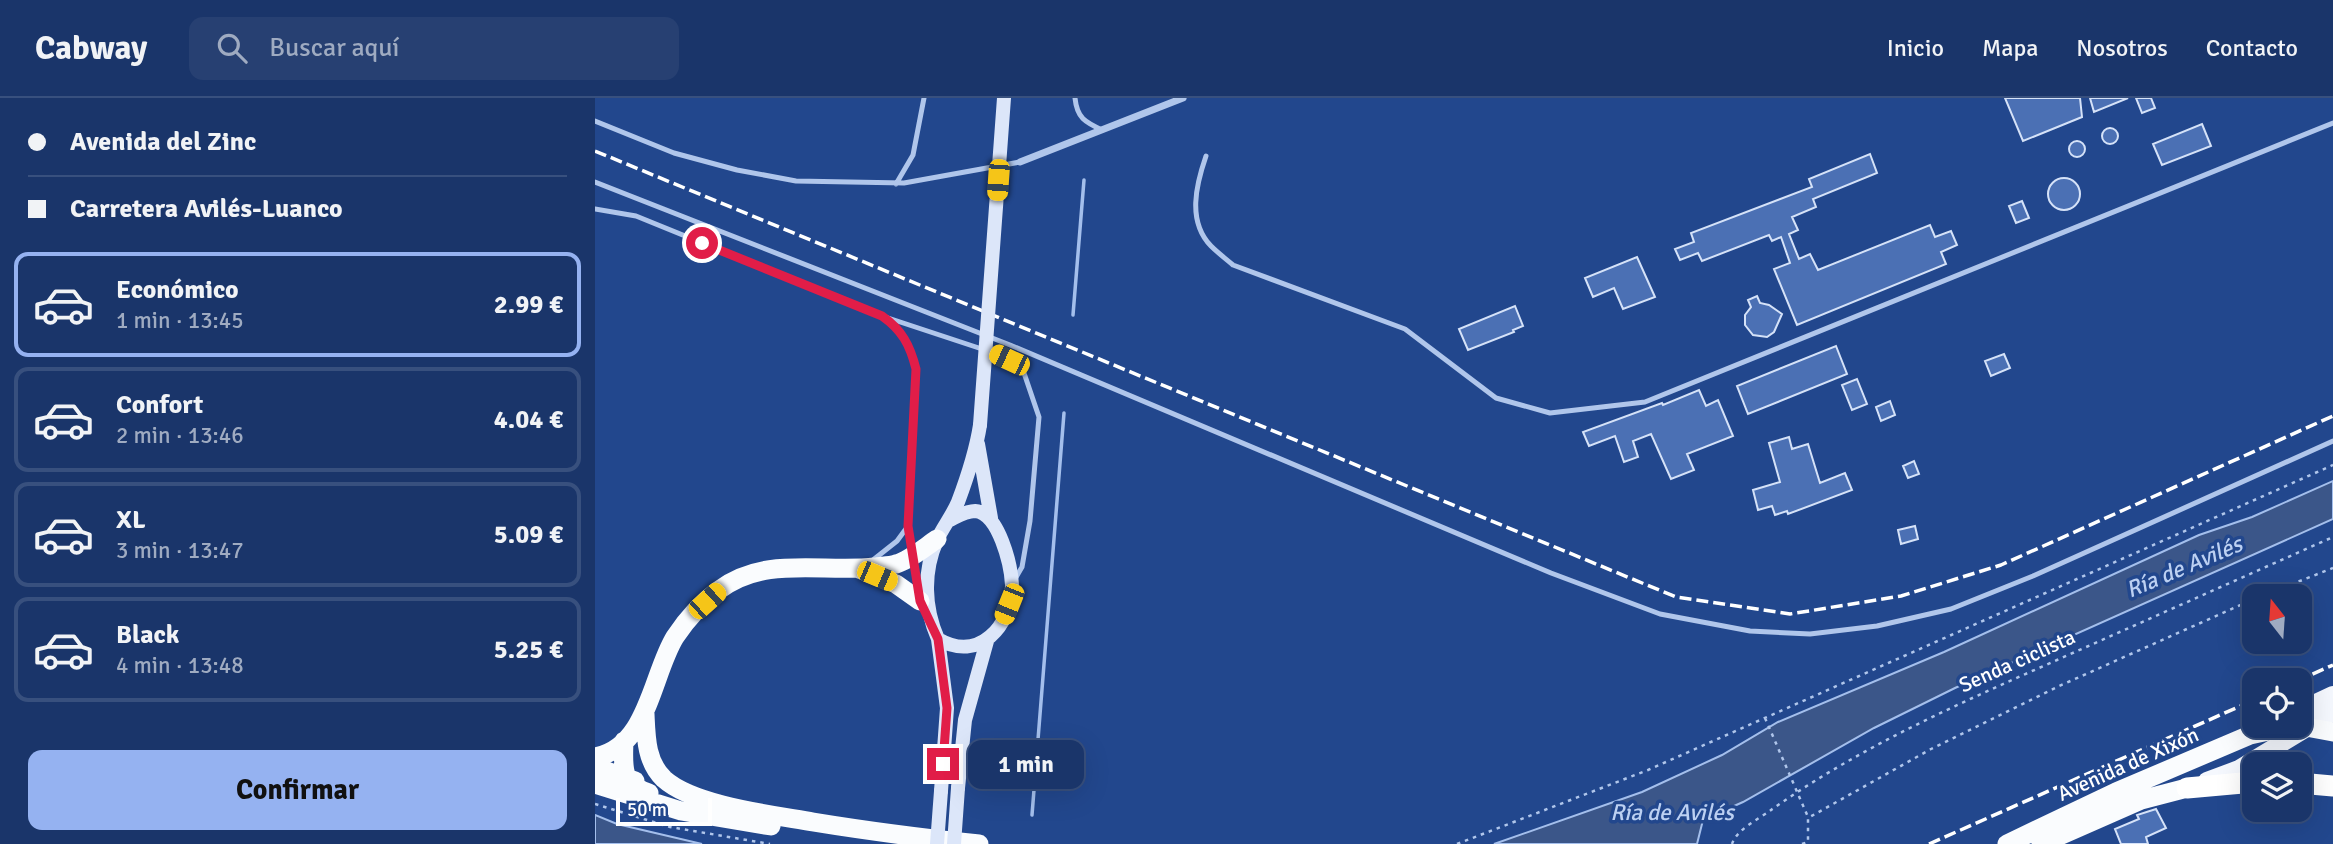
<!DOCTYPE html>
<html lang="es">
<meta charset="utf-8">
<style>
:root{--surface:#1a356a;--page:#274072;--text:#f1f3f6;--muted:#9fabc1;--line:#38507e;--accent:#95b2f1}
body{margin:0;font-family:Signika,sans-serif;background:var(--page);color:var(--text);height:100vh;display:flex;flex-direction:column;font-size:26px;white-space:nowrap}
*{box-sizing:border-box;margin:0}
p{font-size:23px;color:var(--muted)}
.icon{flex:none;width:38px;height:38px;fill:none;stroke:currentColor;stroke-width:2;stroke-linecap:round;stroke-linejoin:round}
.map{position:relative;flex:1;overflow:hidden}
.drawer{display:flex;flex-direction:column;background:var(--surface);width:595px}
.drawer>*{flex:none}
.hud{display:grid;align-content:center;height:154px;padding:0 28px;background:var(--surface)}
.needle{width:46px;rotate:343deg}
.tools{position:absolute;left:1647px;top:486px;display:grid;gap:14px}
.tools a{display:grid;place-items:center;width:70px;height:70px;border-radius:14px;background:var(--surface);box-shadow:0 7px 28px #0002,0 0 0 2px var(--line);font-size:35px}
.scale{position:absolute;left:21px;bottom:18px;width:96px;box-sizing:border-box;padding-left:7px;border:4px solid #fff;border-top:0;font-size:19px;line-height:24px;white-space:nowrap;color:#fff;-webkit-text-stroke:5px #22478d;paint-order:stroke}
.end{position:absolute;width:32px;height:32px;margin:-16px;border:9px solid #e11d48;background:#fff;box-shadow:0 0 0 4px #fff}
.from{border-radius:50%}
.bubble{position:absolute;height:49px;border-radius:14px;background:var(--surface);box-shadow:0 7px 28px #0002,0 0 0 2px var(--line);font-size:23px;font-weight:700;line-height:49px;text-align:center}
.car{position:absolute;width:21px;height:42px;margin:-21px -10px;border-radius:9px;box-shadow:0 0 5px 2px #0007;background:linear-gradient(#f5c518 24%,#345 0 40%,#f5c518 0 76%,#345 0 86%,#f5c518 0)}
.hud b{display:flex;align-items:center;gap:24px;height:66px;font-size:26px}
.hud b+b{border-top:2px solid var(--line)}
.hud i{width:18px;height:18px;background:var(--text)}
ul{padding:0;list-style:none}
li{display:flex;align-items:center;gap:21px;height:105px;margin:0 14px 10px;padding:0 14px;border:4px solid var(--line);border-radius:14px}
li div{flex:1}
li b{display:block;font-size:26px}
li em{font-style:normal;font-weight:700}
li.selected{border-color:var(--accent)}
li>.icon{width:63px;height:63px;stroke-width:1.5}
.cta{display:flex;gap:14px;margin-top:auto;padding:14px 28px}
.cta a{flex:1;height:80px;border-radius:14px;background:var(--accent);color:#111;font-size:28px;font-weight:700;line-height:80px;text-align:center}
header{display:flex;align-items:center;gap:42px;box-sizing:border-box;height:98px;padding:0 35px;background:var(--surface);border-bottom:2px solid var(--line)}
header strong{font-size:33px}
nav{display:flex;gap:38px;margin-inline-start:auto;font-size:24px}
.search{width:490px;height:63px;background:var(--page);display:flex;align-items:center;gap:18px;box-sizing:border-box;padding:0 24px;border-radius:14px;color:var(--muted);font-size:26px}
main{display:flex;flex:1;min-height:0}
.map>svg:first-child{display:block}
</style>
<header>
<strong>Cabway</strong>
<div class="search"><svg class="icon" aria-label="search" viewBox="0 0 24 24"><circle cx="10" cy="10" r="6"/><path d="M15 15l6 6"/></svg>Buscar aquí</div>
<nav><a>Inicio</a><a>Mapa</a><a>Nosotros</a><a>Contacto</a></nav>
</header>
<main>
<section class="drawer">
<div class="hud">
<b><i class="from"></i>Avenida del Zinc</b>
<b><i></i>Carretera Avilés-Luanco</b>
</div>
<ul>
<li class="selected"><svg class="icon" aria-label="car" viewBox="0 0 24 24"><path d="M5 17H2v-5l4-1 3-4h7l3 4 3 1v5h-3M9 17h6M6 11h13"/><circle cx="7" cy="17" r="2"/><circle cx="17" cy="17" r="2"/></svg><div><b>Económico</b><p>1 min · 13:45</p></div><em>2.99 €</em></li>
<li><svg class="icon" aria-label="car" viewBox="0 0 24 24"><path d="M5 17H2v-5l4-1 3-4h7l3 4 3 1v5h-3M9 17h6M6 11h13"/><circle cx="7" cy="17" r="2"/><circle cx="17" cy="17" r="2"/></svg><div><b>Confort</b><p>2 min · 13:46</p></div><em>4.04 €</em></li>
<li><svg class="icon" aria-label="car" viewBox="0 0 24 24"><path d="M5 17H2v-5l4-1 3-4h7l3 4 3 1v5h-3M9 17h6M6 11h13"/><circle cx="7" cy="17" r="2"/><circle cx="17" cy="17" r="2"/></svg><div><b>XL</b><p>3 min · 13:47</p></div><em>5.09 €</em></li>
<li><svg class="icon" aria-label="car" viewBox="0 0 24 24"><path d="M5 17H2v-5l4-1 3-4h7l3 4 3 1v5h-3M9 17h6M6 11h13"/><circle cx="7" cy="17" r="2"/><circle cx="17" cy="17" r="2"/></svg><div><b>Black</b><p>4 min · 13:48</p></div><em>5.25 €</em></li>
</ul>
<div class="cta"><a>Confirmar</a></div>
</section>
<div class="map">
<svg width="1738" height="746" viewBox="0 0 1738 746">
<rect width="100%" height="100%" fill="#22478d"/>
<!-- water -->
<path fill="#3b5689" stroke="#a4bfec" stroke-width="2" d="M1738,383V421L1360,590L1279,630L1148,704L1108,722L1102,746H899L1047,694L1127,657L1183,624L1349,554L1604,437L1657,419Z
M0,717L22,726L107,746H0Z"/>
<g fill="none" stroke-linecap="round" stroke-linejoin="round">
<!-- stream -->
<path stroke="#a4bfec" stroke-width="3.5" d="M478,217L489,82
M437,717L469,315"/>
</g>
<!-- building -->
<path fill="#4b70b4" stroke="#d5e2f8" stroke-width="2" d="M1410,0H1485L1487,19L1428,43Z
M1495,0H1533L1499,14Z
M1541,0H1556L1560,10L1547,15Z
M1607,26L1616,48L1567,67L1558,46Z
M1507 38a8 8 0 1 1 16 0a8 8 0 1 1-16 0Z
M1474 51a8 8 0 1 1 16 0a8 8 0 1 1-16 0Z
M1275,56L1282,75L1218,101L1221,109L1197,119L1203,132L1194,136L1204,161L1215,156L1223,172L1335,127L1340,139L1356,133L1362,147L1346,154L1351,166L1202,227L1179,171L1195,165L1186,139L1177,143L1174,137L1107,163L1103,155L1085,162L1080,151L1099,144L1096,135L1217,89L1214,81Z
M1453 96a16 16 0 1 1 32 0a16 16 0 1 1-32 0Z
M1427,103L1434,120L1421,125L1414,108Z
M1042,159L1060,199L1028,211L1019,190L998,199L990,180Z
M1162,198L1165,205L1174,207L1187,216L1179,234L1172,239L1158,237L1150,227V217L1156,209L1153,202Z
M920,208L928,228L918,232L919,234L873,252L864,231Z
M1241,248L1252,276L1153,316L1142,288Z
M1409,256L1415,270L1396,278L1390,263Z
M1262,281L1272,306L1257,312L1247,287Z
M1104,292L1111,308L1123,302L1138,338L1092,356L1099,372L1076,381L1056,336L1038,343L1043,359L1029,364L1020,338L994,348L988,334L1067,305L1068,307Z
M1295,303L1300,317L1286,323L1281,309Z
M1194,339L1197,351L1213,346L1225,385L1250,375L1257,392L1193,416L1192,413L1180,417L1177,408L1163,412L1158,392L1185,384L1174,345Z
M1319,363L1324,376L1313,380L1308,368Z
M1320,428L1323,441L1306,446L1303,432Z
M1561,711L1571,730L1551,739L1553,746H1526L1520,731L1544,721L1542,717Z"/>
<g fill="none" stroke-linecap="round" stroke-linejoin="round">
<!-- path -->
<path stroke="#b0c6eb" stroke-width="2.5" stroke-dasharray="3.5 5" stroke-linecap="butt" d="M1664,499L1738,470
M1170,620L1213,719
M0,706L75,729L175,746
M862,746L1053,672L1738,367
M1137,746C1142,731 1164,721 1176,712C1265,649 1363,606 1462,562C1554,521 1646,480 1738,439
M1207,746L1213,744V720L1336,651L1462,589L1659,501"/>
<!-- service -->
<path stroke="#b0c6eb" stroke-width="5" d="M480,0C482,20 490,24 507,32
M0,23L79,55L142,72L201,83L309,85L425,64
M611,58C601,87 592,123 616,148C623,155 631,161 638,167L810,231L901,300L955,315L1050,304L1738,25
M0,84L415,247L956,475L1065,516L1155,533L1215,536L1282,528L1356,511L1438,478L1738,343
M301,86L318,57L329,0
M0,111L41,118L287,218L396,254L414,263L429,275L444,319L435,423L427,469L420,481
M293,222L310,240L321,271L313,428L317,454
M278,462L302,443L313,428
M318,464L323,496"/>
<!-- minor -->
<path stroke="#b0c6eb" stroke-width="7" d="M425,64L588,0"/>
<!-- secondary -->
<path stroke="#dce6f9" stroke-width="14" d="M383,346L396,420
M355,422C363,418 371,413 380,413C404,415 416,467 417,487C417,528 384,565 343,541C329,509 328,474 342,442C348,429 357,418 363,404C372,380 381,353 385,327
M343,541L352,610L346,693
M363,690L370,622L392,543"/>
<!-- primary -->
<path stroke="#f5f8fe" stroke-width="18" d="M1704,613L1738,597
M1612,683L1644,671L1738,614"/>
<!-- trunk -->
<path stroke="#fafcfe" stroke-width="19" d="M264,471L301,486L325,503
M50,616C51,639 51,664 69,681C99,708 179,717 218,724C273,733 328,740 384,746
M29,643C28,670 26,686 54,695
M0,659C53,650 57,576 80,539C92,521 106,505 124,492C170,457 227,475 280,469C286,468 295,468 301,466C315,462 330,449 342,441
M0,669L40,683
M0,686L86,713L176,728
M1412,746L1521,694L1655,637L1692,629H1711L1738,634
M1446,746L1546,702L1592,690"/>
<!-- motorway -->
<path stroke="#fff" stroke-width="21" d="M1704,685L1738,688
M1592,690L1659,684"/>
<!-- rail -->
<path stroke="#fff" stroke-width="3.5" stroke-dasharray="12 5" stroke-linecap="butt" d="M0,53L1081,499L1195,516L1306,498L1406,467L1738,318
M1702,583L1738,567
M1334,746L1659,602"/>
<!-- secondary-bridge -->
<path stroke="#dce6f9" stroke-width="14" d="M385,327L409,0
M342,746L346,693
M359,746L363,690"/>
</g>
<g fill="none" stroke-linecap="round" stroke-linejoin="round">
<!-- route -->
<path stroke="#e11d48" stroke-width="9" d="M107,145L287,218C307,232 315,247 321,271L313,428L325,503L343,541L352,610L348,666"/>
</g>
<g text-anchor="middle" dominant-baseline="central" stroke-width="7" stroke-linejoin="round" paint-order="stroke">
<!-- street labels -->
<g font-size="21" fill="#fff" stroke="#22478d">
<text transform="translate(1422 563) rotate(-24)">Senda ciclista</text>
<text transform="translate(1533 666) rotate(-24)">Avenida de Xixón</text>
</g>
<!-- water labels -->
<g font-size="23" font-style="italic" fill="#bcd0f2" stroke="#22478d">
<text transform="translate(1589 469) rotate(-23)">Ría de Avilés</text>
<text x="1077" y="714">Ría de Avilés</text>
</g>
</g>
</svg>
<div class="tools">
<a><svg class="needle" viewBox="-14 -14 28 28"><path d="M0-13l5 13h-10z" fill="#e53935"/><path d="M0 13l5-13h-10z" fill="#9fabc1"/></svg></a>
<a><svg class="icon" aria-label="locate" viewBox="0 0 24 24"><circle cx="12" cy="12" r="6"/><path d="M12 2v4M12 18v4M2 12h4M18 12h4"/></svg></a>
<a><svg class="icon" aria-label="layers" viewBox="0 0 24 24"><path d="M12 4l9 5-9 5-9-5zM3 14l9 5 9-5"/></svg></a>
</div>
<div class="scale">50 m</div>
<i class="end from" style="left:107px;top:145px"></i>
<i class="end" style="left:348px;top:666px"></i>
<div class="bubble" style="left:373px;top:642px;width:116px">1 min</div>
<i class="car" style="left:403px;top:82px;rotate:184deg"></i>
<i class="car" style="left:414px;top:262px;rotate:295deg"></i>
<i class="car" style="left:282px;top:478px;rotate:113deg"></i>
<i class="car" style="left:112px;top:503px;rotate:48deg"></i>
<i class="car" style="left:414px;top:506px;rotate:202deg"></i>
</div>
</main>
